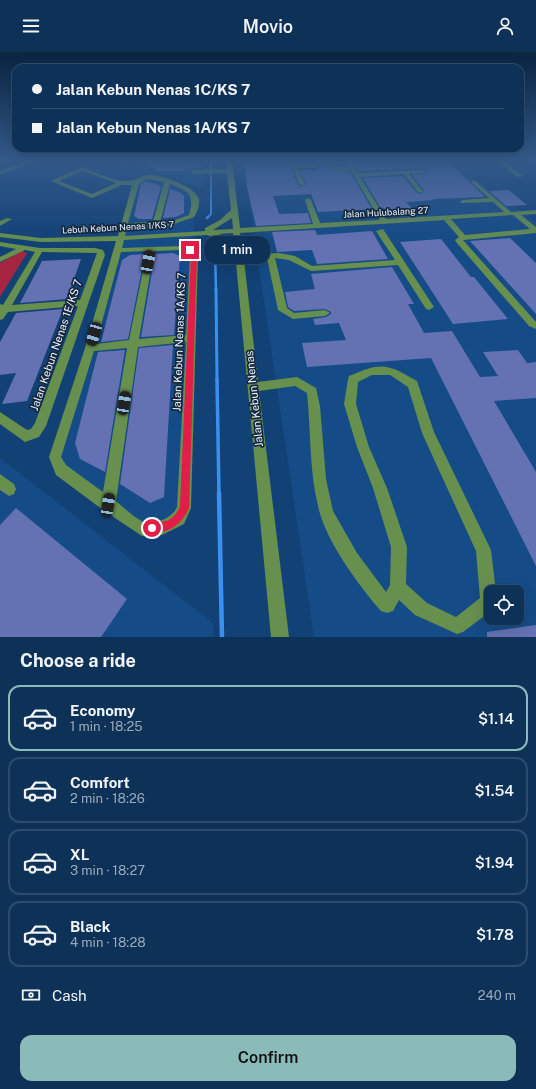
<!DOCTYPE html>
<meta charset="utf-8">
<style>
:root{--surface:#0e3158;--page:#17395e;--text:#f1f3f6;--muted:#9ba9ba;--line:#2e4c6e;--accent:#8bbbb9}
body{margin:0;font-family:"Public Sans",sans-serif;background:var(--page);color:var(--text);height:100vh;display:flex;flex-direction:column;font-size:15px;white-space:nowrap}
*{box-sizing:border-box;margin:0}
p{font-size:13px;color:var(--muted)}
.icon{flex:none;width:22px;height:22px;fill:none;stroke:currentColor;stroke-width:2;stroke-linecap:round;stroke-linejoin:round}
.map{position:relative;height:585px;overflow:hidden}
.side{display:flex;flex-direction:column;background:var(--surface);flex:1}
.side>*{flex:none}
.top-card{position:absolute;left:12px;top:12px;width:512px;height:88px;border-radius:12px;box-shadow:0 4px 16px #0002,0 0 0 1px var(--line);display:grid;align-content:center;height:88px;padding:0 20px;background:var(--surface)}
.tools{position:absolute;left:484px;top:533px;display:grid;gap:8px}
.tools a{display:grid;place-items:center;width:40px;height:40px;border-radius:8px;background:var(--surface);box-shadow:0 4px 16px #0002,0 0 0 1px var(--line);font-size:20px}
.end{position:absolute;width:18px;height:18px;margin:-9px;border:5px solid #e11d48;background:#fff;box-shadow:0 0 0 2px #fff}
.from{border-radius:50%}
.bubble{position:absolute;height:28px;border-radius:12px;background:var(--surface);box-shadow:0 4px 16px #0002,0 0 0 1px var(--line);font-size:13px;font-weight:600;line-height:28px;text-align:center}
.car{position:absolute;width:12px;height:24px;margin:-12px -6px;border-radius:5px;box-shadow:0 0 3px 1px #0007;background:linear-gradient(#222 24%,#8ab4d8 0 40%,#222 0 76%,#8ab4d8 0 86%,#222 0)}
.top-card b{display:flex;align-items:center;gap:14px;height:38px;font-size:15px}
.top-card b+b{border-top:1px solid var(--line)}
.top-card i{width:10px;height:10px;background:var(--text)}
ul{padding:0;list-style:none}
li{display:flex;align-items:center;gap:12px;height:66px;margin:0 8px 6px;padding:0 12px;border:2px solid var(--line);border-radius:12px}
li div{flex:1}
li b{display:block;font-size:15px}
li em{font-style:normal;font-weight:600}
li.on{border-color:var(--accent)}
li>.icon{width:36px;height:36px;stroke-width:1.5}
h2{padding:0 20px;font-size:18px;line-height:48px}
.pay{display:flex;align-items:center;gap:10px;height:44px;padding:0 20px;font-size:15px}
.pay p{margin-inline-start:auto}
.cta{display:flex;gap:8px;margin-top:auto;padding:8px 20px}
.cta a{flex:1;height:46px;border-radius:12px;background:var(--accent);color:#111;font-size:16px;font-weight:600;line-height:46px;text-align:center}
header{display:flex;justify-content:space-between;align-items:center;height:52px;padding:0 20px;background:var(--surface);font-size:18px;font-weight:600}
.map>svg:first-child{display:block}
</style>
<header><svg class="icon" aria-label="menu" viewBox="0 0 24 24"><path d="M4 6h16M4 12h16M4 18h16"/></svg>Movio<svg class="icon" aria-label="person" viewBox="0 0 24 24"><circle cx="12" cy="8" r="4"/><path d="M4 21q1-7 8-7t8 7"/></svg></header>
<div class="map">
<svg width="536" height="585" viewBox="0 0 536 585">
<rect width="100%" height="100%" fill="#124176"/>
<!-- built -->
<path fill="#154b86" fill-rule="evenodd" d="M118,108H204L203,136Z
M243,108H446L536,169V585H314ZM491,540H517V566H491Z
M152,126L186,137L195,149L180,456L162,472H143L62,414L58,406L137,131L144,127Z
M0,406L213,571V585H0Z"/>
<!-- green -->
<path fill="#a62641" d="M22,199L27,201L0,245V211Z"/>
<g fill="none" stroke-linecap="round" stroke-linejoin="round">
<!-- stream-far4 -->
<path stroke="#3a90f1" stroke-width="2" d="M207,166L211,162V108"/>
<!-- stream-far3 -->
<path stroke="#3a90f1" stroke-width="2.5" d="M207,166L208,165
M209,191L215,198L216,238"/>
<!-- stream-far2 -->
<path stroke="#3a90f1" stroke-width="3" d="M216,237L217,328"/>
<!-- stream-far1 -->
<path stroke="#3a90f1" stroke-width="3.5" d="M217,327L219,442"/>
<!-- stream -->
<path stroke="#3a90f1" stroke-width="4.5" d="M219,441L222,585"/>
</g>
<!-- building -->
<path fill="#6471b3" d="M137,108H201V115L185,116L184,119H155V116Z
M245,108H288L298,133L301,135L306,132L300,118H316L320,114L316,110H298L297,108H322L331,117L350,120L372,157L318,160L311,142L273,144L279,162L308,161L311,171L256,174L247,135Z
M417,108H447L485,145L432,147L434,148L406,150L414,159H407L411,164L390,165L384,156L381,157L363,126L403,124L417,141L421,142L424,138L412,123L424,122L428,118L426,116L359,119L354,111Z
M147,129L161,134L152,167H139L134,164L141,132Z
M170,137L181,141L184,144V161L176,165L163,166Z
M509,138L527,153L506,154L489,139Z
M315,178L317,183L372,179L388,207L317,212L312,198L277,200L272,180Z
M510,186L536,211V262L470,189Z
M441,187L471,225H474L508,267L453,272L400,190Z
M173,201L180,204L174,283L141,285L155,202Z
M145,202L128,287L101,290L122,208L130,203Z
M81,207L67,247L20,251L42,209Z
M392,215L414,252H408L424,281L452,279L480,325L498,324L483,300L518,298L527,311L536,310V346L494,349L536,420V514L431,306L307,315L302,291L346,288L339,271L315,273L313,267L326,265L331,262V260L325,257L294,259L288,255L285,240L315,237L311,222Z
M63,257L27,349L2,352L16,321L0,323V290L16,261Z
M173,293L164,445L150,451L120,432L139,296Z
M125,298L105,420L80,407L75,391L98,300Z
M16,456L127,547L101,585H0V473Z
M536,573V585H487V580Z"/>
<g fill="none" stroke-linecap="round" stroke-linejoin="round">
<!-- minor -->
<path fill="#678f4e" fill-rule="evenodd" d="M28,108H37L0,123V119Z
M226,108H232L240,176L313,172L305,148L308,146L311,148L320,171L380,168L351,119C340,118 329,119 323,108H329L334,114L349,116L344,108H350L358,121L426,118L427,119L424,121L409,122L423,139L420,141L418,140L404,122L360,125L386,167L504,160L493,150L461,151L460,150L463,148L489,146L472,131V129L474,128L511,160L536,158V162L521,163L536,175V181L463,188L536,270V277L529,274L456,190L455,188L459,185L444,168L240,181L243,203L279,201L295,204L312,214L395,208L376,179L383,177L434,255L429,258L426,257L398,213L311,219L289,208L275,206L287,256L294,261L325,258L330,261L325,264L293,267L278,258L267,206L244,208L258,330L297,325L316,336L320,354L326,427L333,459L357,501L386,540L390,533L391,495L373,436L357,395L344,352L348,327L349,324C381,310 387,311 417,329L434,380L491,498L496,540H491V559L463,580L457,582L415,563L399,548L393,559L387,561L381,559C359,534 325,488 318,454C309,417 311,379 307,341L295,334L259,339L289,585H271L235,200L215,186L207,183L124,188L122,196L181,194L193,196L198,202L191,456L184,472L162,483L142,484L103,458L56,423L49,405L85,296L116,189L41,190L0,185V181L41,186L118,184L132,133H122L92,146L51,129L82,115C95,119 110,128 123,129C136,130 140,123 150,123C162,123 196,135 199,147C200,153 197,161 194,165L168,174L127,175L125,184L205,179V176L220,168L231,158L227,121L194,122L191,120L194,118L227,117ZM82,119L116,131L92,142L59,129ZM147,127L164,130L153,170L128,171L139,132ZM170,132C189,139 195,142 189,163L175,168L160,170ZM513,163L530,177L465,183L451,167ZM232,166L233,177L213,178ZM233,181L234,192L219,182ZM181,198L187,200L190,202L186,283L139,287L154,199ZM147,199L129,288L96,292L121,200ZM186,290L177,455C172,466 156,473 144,470C137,468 122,454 116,449L138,295ZM127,296L103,440L66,413L61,405L94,299ZM372,323H390L408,335L422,381L476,499L480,546L456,565L427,551L406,532L407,495L387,436L369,395L356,352L358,330Z
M289,108H295L297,112H316L319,114L316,116H298L305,132L302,134L299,132Z
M495,108H502L523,124L518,125Z
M7,166L12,167L0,174V169Z
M0,190L40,196H95L103,198L105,203L46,374L39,385L25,390L0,372V360L27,378L31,377L35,371L78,254L8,260L3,267L0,268V252L3,253L35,200L25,198L0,210V205L16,197L0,194ZM42,200L97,201L80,248L12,253Z
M0,422L14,432L16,437L14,442L9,444L0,438Z"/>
</g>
<!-- sky -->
<linearGradient id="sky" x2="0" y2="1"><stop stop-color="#0a2441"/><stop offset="0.57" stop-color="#335a8a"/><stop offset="1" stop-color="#335a8a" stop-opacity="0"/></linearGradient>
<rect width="536" height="190" fill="url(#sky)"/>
<!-- route -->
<path fill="#e11d48" d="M190,197L197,202L189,456C182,472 170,481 152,481L147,476L149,473C164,467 170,474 180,455L191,202L187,198Z"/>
<g text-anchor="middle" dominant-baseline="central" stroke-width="3.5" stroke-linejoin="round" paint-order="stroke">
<!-- far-street labels -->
<g font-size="9" fill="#edf2f9" stroke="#152941">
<text transform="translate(386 160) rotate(-3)">Jalan Hulubalang 27</text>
<text transform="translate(118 175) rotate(-3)">Lebuh Kebun Nenas 1/KS 7</text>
</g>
<!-- street labels -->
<g font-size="11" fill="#edf2f9" stroke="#152941">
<text transform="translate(179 290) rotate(-88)">Jalan Kebun Nenas 1A/KS 7</text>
<text transform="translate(56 293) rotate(-71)">Jalan Kebun Nenas 1E/KS 7</text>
<text transform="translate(254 347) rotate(-96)">Jalan Kebun Nenas</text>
</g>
</g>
</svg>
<div class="tools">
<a><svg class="icon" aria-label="locate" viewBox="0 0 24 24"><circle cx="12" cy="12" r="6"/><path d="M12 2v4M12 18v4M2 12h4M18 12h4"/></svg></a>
</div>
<i class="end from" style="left:152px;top:476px"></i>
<i class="end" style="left:190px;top:198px"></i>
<div class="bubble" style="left:204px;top:184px;width:66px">1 min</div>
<i class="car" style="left:148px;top:210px;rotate:11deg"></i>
<i class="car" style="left:94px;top:282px;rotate:196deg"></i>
<i class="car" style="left:124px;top:351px;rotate:9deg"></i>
<i class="car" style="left:108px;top:453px;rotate:9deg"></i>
<div class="top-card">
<b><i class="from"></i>Jalan Kebun Nenas 1C/KS 7</b>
<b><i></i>Jalan Kebun Nenas 1A/KS 7</b>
</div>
</div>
<section class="side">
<h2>Choose a ride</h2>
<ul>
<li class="on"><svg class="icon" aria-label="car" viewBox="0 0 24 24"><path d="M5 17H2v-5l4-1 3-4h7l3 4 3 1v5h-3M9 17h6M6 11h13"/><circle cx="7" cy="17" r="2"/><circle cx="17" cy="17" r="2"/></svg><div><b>Economy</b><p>1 min · 18:25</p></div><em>$1.14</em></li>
<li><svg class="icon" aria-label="car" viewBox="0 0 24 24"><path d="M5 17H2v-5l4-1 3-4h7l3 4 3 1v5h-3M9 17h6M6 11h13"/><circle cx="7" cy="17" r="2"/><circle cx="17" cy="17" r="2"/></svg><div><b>Comfort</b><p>2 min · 18:26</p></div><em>$1.54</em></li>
<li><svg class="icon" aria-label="car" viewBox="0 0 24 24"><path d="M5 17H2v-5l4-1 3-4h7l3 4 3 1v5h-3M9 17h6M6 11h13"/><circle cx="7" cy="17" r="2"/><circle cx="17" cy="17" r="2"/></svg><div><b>XL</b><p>3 min · 18:27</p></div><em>$1.94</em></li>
<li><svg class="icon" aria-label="car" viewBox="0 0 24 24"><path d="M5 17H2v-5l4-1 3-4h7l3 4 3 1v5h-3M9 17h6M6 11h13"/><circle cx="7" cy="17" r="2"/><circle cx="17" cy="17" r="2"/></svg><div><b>Black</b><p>4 min · 18:28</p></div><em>$1.78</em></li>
</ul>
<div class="pay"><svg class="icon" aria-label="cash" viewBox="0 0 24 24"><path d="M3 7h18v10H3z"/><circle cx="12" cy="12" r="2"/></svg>Cash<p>240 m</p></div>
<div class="cta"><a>Confirm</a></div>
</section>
